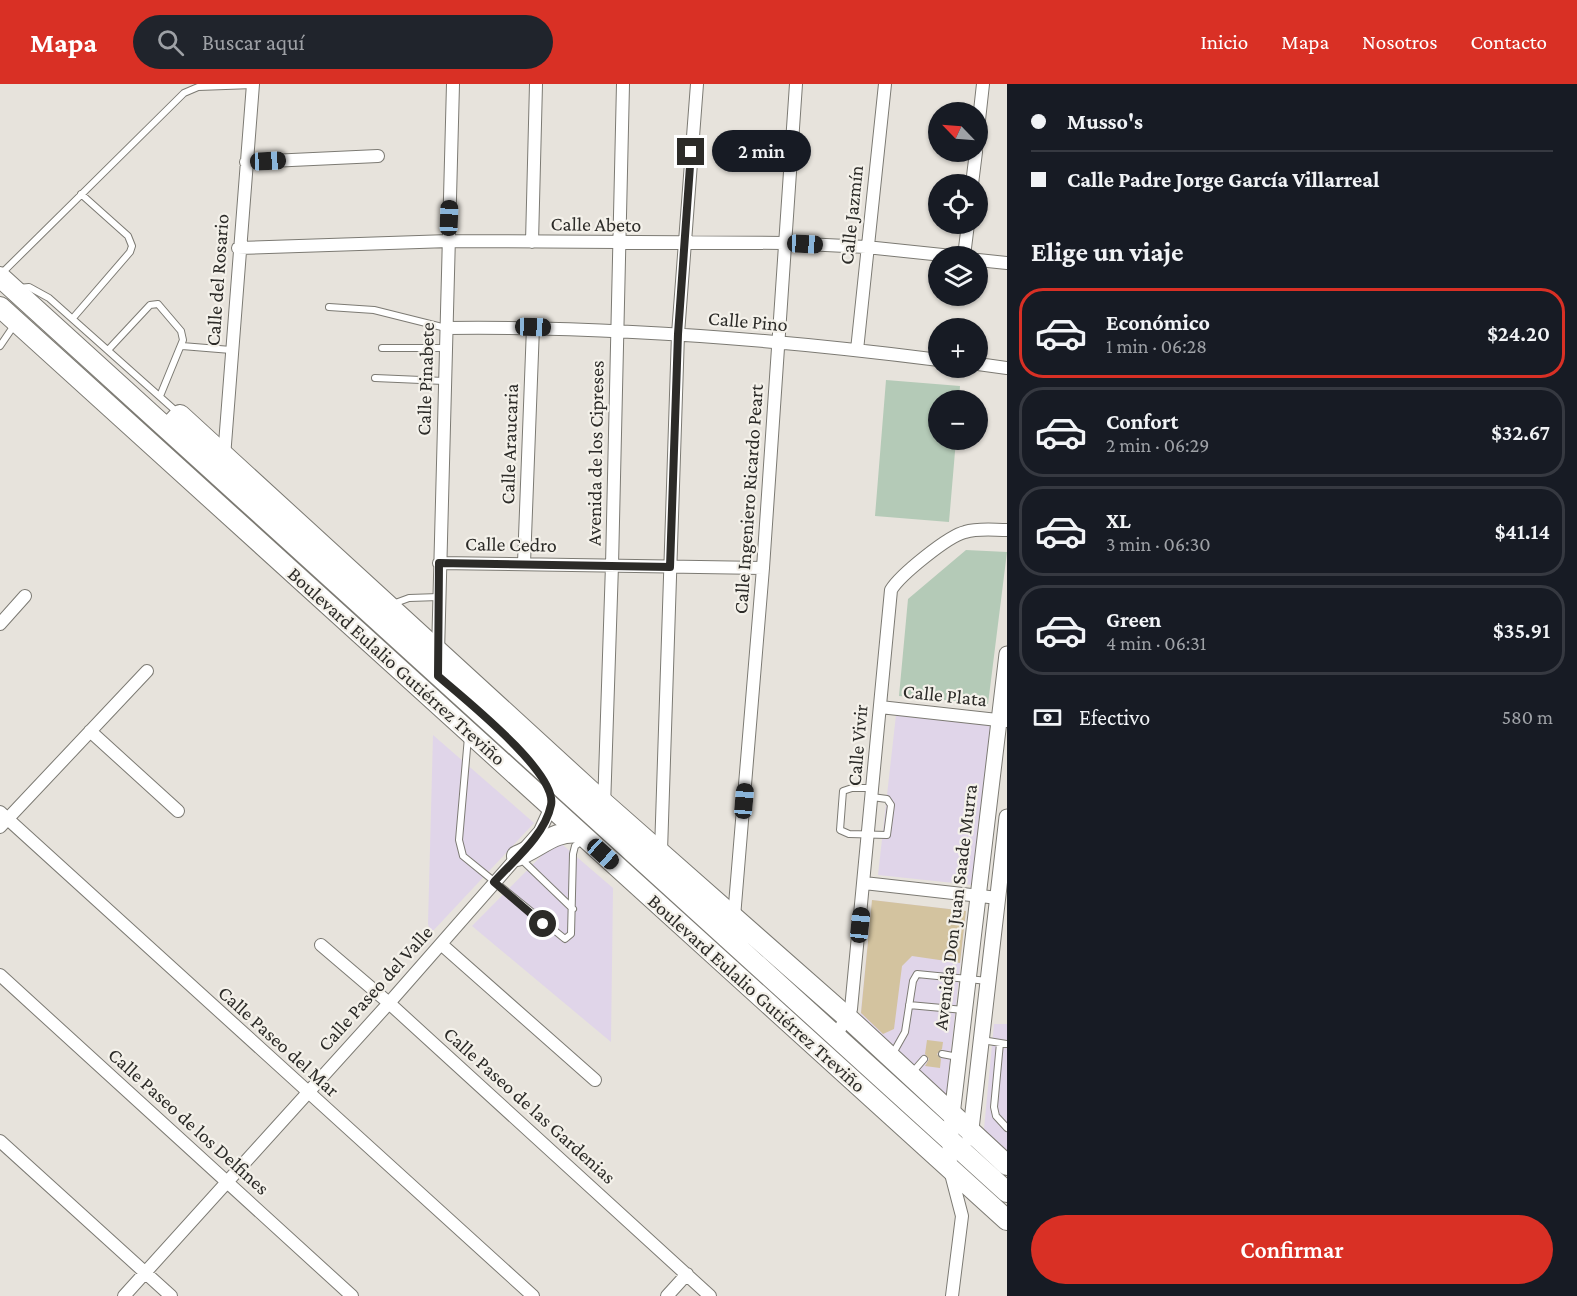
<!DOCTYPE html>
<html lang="es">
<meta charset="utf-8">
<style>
:root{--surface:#171b24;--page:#20242c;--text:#f1f3f6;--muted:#9ea1a6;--line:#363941;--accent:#d93025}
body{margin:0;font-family:"Crimson Pro",serif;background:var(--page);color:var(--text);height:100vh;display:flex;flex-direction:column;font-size:22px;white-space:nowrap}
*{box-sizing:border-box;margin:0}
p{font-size:20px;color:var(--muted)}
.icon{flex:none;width:33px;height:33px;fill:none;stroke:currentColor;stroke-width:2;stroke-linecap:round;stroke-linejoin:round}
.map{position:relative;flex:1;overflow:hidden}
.details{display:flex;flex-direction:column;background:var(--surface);width:570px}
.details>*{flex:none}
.guide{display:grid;align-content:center;height:132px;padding:0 24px;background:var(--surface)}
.needle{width:39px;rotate:295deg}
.controls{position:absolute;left:928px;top:18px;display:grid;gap:12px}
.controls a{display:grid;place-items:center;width:60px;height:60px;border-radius:50%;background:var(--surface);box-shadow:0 2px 4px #0004;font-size:30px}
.end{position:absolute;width:27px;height:27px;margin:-14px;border:8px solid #2c2b28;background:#fff;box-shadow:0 0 0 3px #fff}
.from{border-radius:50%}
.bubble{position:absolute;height:42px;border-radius:21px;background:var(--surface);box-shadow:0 2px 4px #0004;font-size:20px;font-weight:600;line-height:42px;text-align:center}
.car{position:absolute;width:18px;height:36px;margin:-18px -9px;border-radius:8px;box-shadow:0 0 4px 2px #0007;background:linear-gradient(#222 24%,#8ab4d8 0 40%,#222 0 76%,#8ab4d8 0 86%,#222 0)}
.guide b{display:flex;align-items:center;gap:21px;height:57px;font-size:22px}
.guide b+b{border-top:2px solid var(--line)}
.guide i{width:15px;height:15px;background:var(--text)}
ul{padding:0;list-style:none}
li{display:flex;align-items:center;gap:18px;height:90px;margin:0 12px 9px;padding:0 12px;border:3px solid var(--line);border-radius:24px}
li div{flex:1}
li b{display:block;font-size:22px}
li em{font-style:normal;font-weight:600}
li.current{border-color:var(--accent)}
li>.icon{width:54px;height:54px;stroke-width:1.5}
h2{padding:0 24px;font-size:27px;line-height:72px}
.pay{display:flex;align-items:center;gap:15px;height:66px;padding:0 24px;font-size:22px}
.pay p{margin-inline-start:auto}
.cta{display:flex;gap:12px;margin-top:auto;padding:12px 24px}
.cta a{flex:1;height:69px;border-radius:36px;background:var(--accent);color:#fff;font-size:24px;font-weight:600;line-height:69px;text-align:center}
header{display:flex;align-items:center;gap:36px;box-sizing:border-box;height:84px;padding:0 30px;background:var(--accent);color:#fff}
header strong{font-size:28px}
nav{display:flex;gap:33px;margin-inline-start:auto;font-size:21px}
.search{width:420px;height:54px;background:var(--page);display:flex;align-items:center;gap:15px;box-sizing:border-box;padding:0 21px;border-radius:33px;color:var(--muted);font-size:22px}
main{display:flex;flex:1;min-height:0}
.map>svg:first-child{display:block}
</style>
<header>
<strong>Mapa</strong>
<div class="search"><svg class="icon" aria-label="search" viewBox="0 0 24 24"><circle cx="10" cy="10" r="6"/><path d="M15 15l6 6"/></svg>Buscar aquí</div>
<nav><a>Inicio</a><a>Mapa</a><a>Nosotros</a><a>Contacto</a></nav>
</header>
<main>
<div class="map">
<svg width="1007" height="1212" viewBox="0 0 1007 1212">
<rect width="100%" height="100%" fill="#e7e3dc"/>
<!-- commercial -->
<path fill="#e0d5e9" d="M896,631L991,641L973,801L878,791Z
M433,651L534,739L431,849L428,840Z
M557,756L613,804L611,958L472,842Z
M872,816L966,827L946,1014L860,935Z
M994,940H1007V1067L984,1045Z"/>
<!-- green -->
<path fill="#b4cab7" d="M886,296L960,302L959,316H939V356H956L949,438L875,432Z
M966,466L1007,468L988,620L899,612L908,515Z"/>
<!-- building -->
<path fill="#d3c39f" d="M872,816L966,827L960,879L912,872L902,882L894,945L883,950L861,929Z
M927,956L943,958L942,965L937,970L941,975L940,984L925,982L929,975L925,970Z"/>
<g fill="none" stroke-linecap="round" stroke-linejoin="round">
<!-- service casing -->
<g stroke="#7c7a73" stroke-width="8">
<path id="service" d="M2,189L184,9L198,3L253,1
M18,204L29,203L49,214L177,328
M329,223L374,226L446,244
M73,234L130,168L132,162L128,152L81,110
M0,262L15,240
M182,262L231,266
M382,264H445
M108,266L150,221L158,220L181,247L183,256L160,312
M375,294L444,297
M390,521L409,514L439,513
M468,653L459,756L463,772L565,855L571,850L573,770L575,762L583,756
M872,713L887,715L891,721L887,751L849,750L840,746L843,707L852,704H873
M520,774L573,825
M909,921L964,926
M982,956L1007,960
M1000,959L994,1023L996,1032L1007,1044
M942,970L958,973
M892,971L905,948L913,897L917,890L988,897
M911,990L924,975"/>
</g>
<!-- minor casing -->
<g stroke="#7c7a73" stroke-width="14">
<path id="minor" d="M978,45L983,0
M246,78L378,72
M972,100L976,68
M532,158L536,0
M238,164L449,157L785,159L866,163L952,172
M964,172L968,140
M978,176L1007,179
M446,244C611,242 775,255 939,276
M857,266L885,0
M978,280L1007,284
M224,373L253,0
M439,479L763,484
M524,479L533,243
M0,540L25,512
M438,569L453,0
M880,623L1007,637
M90,647L178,727
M604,723L612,481L623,0
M0,728L533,1212
M0,743L147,587
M661,767L678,250L697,0
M864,799L998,814
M734,833L763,484L796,0
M441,860L595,996
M321,861L389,919L710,1212
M0,891L352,1212
M836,952L851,925L891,506C900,491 948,452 965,448C978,444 993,446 1007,446
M0,1057L171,1212
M950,1086L962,1132L952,1212
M124,1212L389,919L540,747L551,723
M667,1212L687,1190"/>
</g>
<!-- tertiary casing -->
<g stroke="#7c7a73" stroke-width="17">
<path id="tertiary" d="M970,1054L1007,733
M949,1082L952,1031L1007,570"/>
</g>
<!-- primary casing -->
<g stroke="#7c7a73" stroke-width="22">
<path id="primary" d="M0,193L1007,1108
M0,223L1007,1136
M168,344L180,331L604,719L848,934L1007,1081
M517,772C540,763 555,745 580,749"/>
</g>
<!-- service -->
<use href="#service" stroke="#fff" stroke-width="6"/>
<!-- minor -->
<use href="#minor" stroke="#fff" stroke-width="12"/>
<!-- tertiary -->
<use href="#tertiary" stroke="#fff" stroke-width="15"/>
<!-- primary -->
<use href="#primary" stroke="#fff" stroke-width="20"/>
</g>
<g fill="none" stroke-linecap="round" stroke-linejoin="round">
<!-- route -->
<path stroke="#2c2b28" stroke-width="8" d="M543,840L494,798C514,776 545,751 551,721C558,689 462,613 438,592L439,479L670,483L678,250L691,68"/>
</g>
<g text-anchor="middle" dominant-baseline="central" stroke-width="4.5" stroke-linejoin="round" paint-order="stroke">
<!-- street labels -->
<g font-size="20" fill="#2c2b28" stroke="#f4f1ea">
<text transform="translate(851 131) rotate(-84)">Calle Jazmín</text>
<text transform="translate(596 140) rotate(1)">Calle Abeto</text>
<text transform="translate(217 196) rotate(-86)">Calle del Rosario</text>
<text transform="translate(748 237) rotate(5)">Calle Pino</text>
<text transform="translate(425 295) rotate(-88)">Calle Pinabete</text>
<text transform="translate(509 360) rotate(-88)">Calle Araucaria</text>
<text transform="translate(595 369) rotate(-89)">Avenida de los Cipreses</text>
<text transform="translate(748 415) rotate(-86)">Calle Ingeniero Ricardo Peart</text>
<text transform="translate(511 460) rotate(1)">Calle Cedro</text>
<text transform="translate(397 582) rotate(42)">Boulevard Eulalio Gutiérrez Treviño</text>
<text transform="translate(945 611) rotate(6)">Calle Plata</text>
<text transform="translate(857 661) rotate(-85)">Calle Vivir</text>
<text transform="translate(955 823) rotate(-83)">Avenida Don Juan Saade Murra</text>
<text transform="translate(375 904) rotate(-48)">Calle Paseo del Valle</text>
<text transform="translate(757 909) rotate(42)">Boulevard Eulalio Gutiérrez Treviño</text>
<text transform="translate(279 957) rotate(42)">Calle Paseo del Mar</text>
<text transform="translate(530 1021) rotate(42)">Calle Paseo de las Gardenias</text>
<text transform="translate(189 1037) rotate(42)">Calle Paseo de los Delfines</text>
</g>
</g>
</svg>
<div class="controls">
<a><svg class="needle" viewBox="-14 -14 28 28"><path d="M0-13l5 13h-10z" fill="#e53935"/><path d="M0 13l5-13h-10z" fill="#9ea1a6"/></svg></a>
<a><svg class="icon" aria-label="locate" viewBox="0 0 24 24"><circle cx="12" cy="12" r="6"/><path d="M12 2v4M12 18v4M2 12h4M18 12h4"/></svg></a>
<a><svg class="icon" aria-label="layers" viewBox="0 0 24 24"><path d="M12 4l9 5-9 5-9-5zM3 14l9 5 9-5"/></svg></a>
<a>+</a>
<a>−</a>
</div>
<i class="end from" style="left:543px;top:840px"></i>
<i class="end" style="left:691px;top:68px"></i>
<div class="bubble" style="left:712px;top:46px;width:99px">2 min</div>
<i class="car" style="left:268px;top:77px;rotate:87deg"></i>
<i class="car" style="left:449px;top:134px;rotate:2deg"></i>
<i class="car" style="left:805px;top:160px;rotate:93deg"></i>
<i class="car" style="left:533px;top:243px;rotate:92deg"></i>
<i class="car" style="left:744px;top:717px;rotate:5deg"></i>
<i class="car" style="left:603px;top:770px;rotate:132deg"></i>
<i class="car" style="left:860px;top:841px;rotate:6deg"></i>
</div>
<section class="details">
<div class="guide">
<b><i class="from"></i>Musso's</b>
<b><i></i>Calle Padre Jorge García Villarreal</b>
</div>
<h2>Elige un viaje</h2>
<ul>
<li class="current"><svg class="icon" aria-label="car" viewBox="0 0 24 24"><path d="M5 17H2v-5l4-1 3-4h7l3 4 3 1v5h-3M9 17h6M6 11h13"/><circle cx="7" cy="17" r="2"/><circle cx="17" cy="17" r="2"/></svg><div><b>Económico</b><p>1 min · 06:28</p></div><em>$24.20</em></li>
<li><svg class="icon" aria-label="car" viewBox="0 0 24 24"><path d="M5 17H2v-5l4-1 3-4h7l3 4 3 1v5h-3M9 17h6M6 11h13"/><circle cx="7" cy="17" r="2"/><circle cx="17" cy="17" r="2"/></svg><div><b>Confort</b><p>2 min · 06:29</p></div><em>$32.67</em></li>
<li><svg class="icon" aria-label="car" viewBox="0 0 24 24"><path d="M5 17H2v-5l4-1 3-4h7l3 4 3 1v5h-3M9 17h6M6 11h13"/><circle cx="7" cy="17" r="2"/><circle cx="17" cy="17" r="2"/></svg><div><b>XL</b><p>3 min · 06:30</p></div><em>$41.14</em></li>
<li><svg class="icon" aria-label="car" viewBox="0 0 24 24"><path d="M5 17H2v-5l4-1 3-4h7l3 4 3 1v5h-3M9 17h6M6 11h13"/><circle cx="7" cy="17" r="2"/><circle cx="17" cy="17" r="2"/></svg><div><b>Green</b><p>4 min · 06:31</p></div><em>$35.91</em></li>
</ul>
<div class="pay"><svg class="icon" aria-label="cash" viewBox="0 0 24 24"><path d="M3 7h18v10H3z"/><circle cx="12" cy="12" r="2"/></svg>Efectivo<p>580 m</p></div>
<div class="cta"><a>Confirmar</a></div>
</section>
</main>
